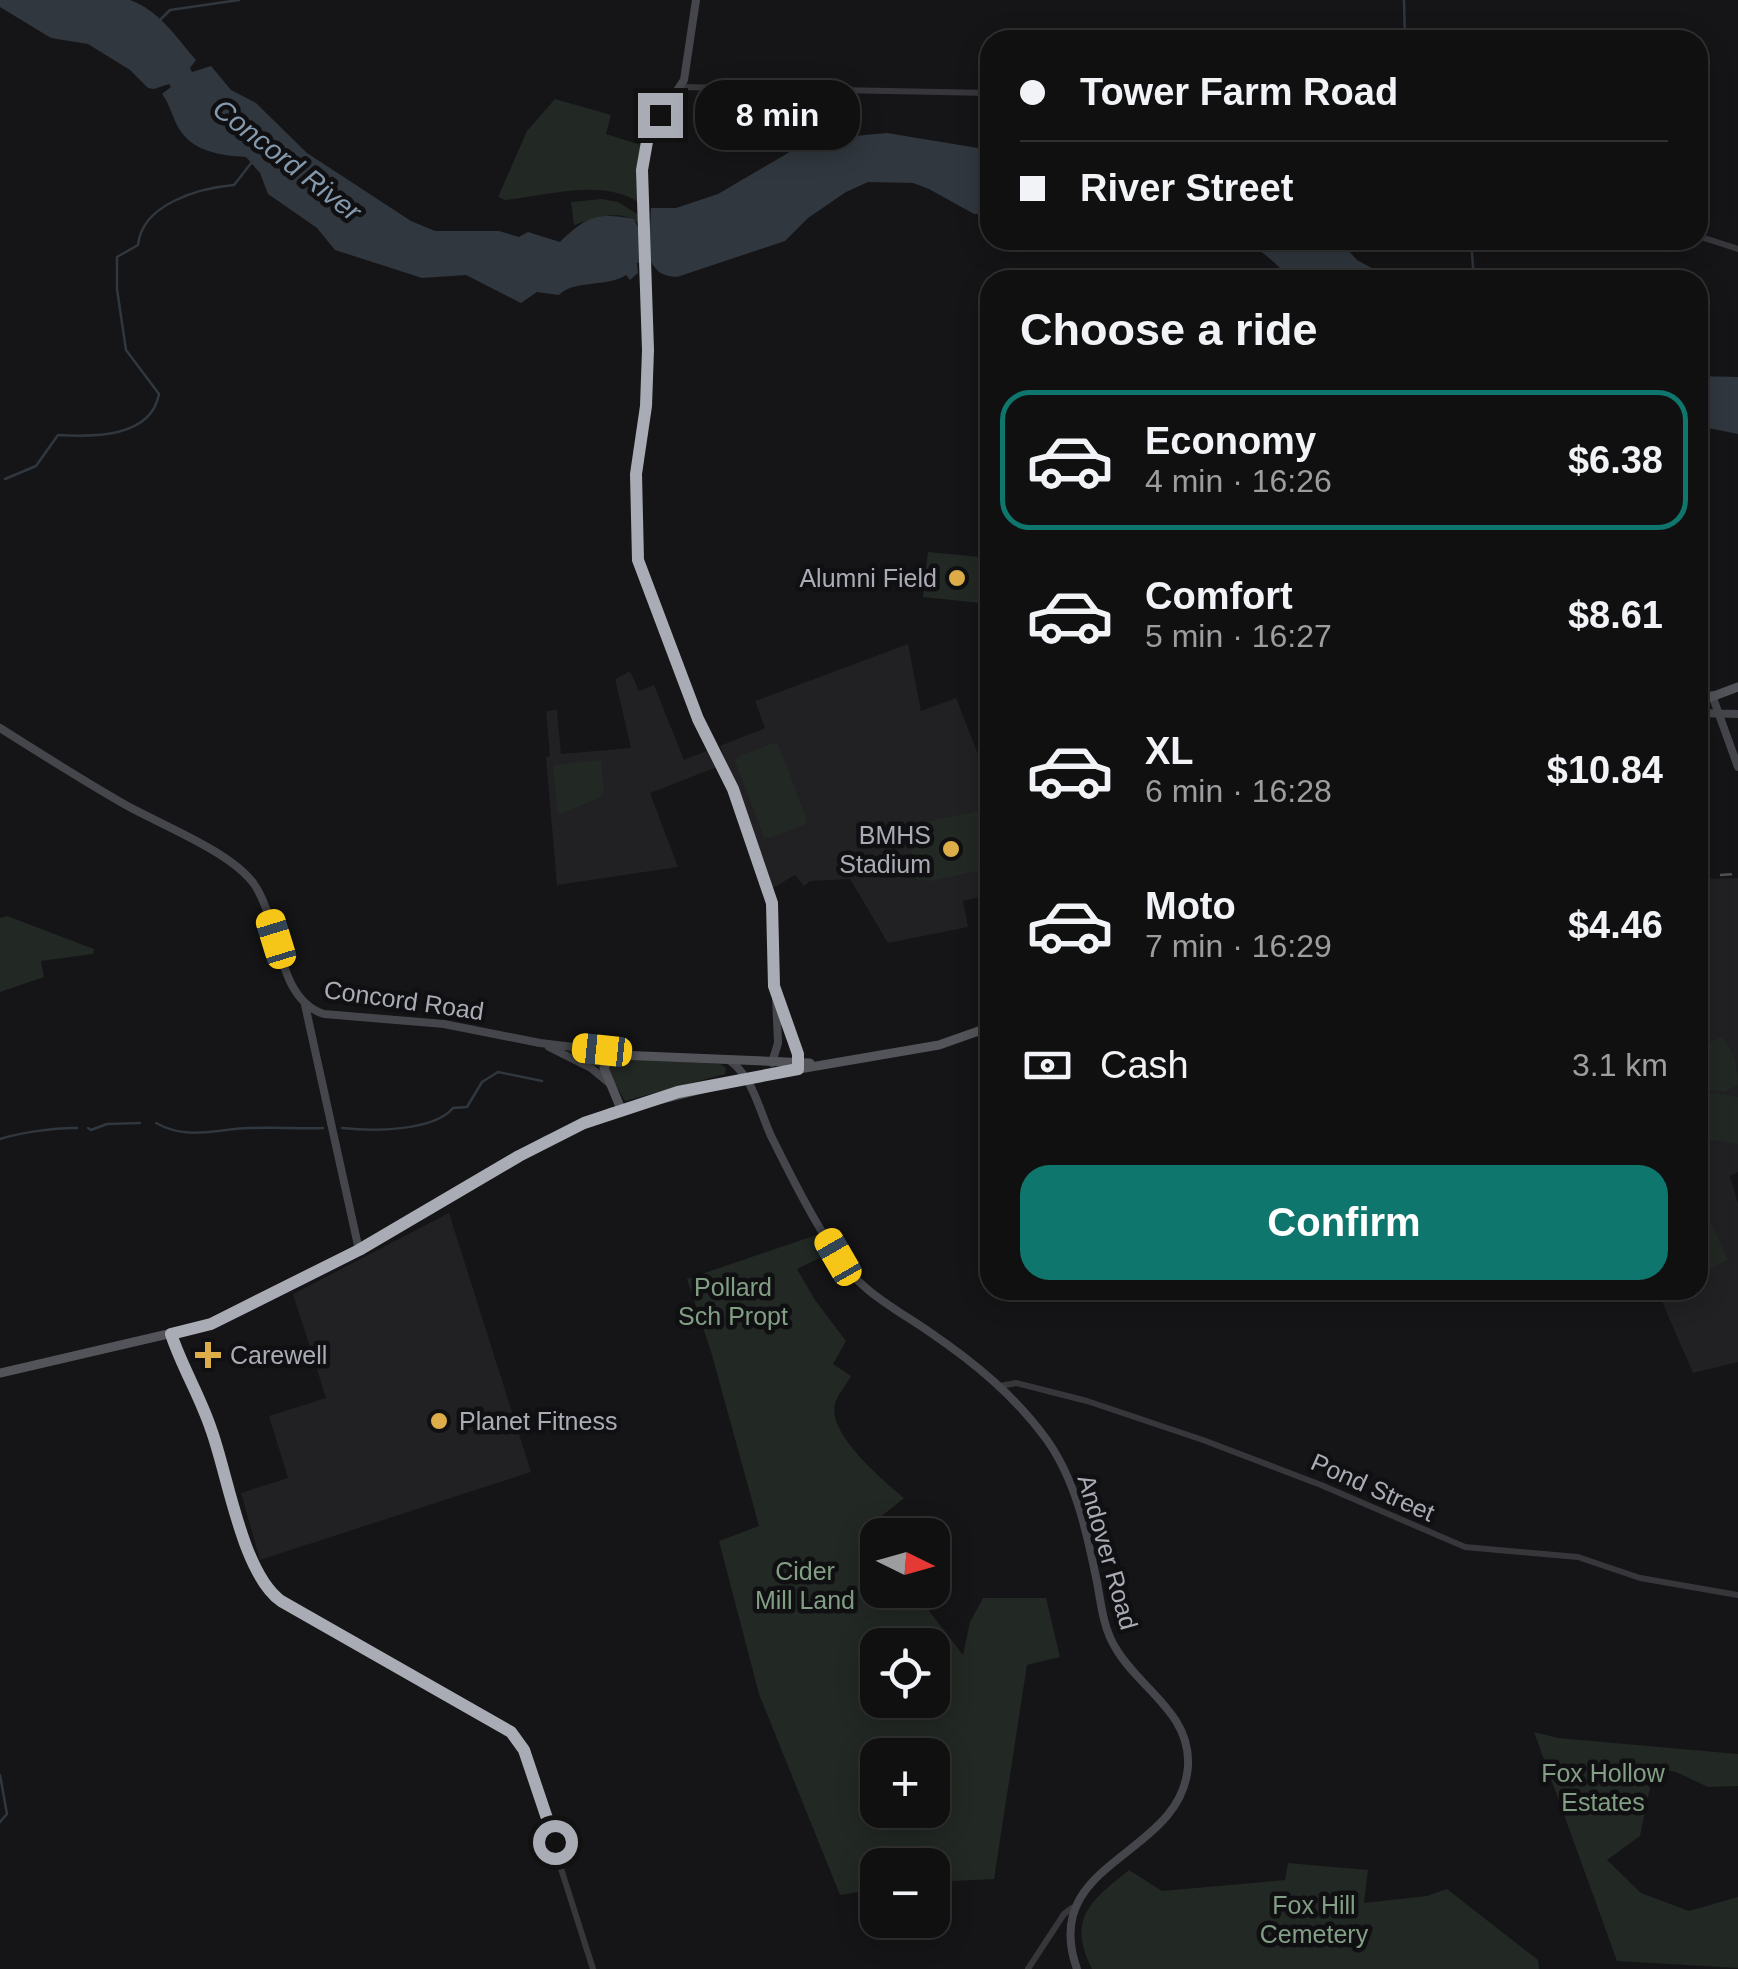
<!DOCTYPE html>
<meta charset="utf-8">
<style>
:root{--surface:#101011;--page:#1e1e1f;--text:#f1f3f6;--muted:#9c9d9f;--line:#303031;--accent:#0f766e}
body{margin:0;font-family:Arial,sans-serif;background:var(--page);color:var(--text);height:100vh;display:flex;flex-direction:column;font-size:38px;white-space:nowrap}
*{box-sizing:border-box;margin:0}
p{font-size:32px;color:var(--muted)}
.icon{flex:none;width:55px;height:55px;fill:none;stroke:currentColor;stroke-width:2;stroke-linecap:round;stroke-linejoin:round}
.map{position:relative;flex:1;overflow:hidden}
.details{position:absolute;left:980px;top:270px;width:728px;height:1030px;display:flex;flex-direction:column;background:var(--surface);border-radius:30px;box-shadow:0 5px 25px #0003,0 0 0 2px var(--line)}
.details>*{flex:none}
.guide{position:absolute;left:980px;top:30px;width:728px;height:220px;border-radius:30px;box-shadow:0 5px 25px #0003,0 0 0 2px var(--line);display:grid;align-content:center;height:220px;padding:0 40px;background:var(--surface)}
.needle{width:65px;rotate:95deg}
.tools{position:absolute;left:860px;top:1518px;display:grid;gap:20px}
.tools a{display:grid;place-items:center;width:90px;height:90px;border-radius:20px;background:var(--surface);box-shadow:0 5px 25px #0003,0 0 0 2px var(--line);font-size:50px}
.end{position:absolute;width:45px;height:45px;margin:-22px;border:12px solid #a9acb5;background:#111;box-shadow:0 0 0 5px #111}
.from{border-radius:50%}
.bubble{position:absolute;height:70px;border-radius:30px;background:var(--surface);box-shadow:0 5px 25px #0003,0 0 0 2px var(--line);font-size:32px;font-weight:800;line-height:70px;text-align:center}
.car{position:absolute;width:30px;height:60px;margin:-30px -15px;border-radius:12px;box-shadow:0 0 8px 2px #0007;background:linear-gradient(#f5c518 24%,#345 0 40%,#f5c518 0 76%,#345 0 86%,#f5c518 0)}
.guide b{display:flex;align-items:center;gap:35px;height:95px;font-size:38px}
.guide b+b{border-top:2px solid var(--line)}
.guide i{width:25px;height:25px;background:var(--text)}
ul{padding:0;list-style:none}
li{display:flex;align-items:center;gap:30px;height:140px;margin:0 20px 15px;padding:0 20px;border:5px solid transparent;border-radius:30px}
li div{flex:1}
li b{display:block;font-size:38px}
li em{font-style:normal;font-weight:800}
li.on{border-color:var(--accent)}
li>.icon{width:90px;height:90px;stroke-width:1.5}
h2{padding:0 40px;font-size:45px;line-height:120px}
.pay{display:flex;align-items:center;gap:25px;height:110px;padding:0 40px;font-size:38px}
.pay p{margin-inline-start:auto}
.cta{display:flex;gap:20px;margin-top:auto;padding:20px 40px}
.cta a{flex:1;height:115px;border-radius:30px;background:var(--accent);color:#fff;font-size:40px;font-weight:800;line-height:115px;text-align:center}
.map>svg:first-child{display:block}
</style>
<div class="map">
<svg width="1738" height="1969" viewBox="0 0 1738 1969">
<rect width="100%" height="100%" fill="#151517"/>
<!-- built -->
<path fill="#212124" d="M908,644L921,711L956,698L985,772L990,771V894L963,901L968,927L888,943L850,879L810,881L804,886L795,875L773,888L720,746L765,728L755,701Z
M630,671L639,691L654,685L684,760L709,750L717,767L650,793L678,867L557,885L546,757L550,756L546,711L557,710L561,754L631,748L615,679Z
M1738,878V1172L1730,1176L1738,1204V1362L1693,1373L1657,1290H1698V879Z
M449,1213L531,1472L260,1560L241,1493L288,1478L269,1416L326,1398L293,1294Z"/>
<!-- green -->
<path fill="#222823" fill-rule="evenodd" d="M555,99L611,115L606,134L644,146L638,173V202C602,178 545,196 505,200L498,197L527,131Z
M602,199L618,202L639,215L640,225C622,207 594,218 574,225L571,202Z
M928,552L990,558V604L923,597Z
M773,743L778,744L807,820L804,825L770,838L764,837L735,761L739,756Z
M601,760L604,792L599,798L558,815L553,765Z
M979,811L990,812V868L932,881L917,879L907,830L921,823Z
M7,916L94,949L93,954L41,961L44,977L0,992V918Z
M1721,1037C1734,1049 1738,1068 1738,1085L1724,1092L1698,1088V1048Z
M566,1050L635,1059L720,1064L726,1068L725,1074L625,1101L609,1073Z
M1698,1091L1738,1097V1144L1698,1138Z
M1698,1194L1728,1260L1698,1274Z
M816,1235L828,1254L797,1269L815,1300L846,1341L833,1364L851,1376C847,1384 837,1395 835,1404C827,1434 884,1481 904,1498L866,1529L877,1544L878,1590H913L963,1655L970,1622L983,1598H1046L1060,1657L1027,1665L994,1879L933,1882L932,1865H878L877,1889L840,1895L759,1694L719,1541L759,1526L712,1355L687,1279ZM878,1645H932V1700H878ZM878,1755H932V1810H878Z
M1534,1732L1558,1738L1738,1754V1786L1708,1787L1676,1772L1654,1768L1640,1836L1607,1860L1641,1893L1689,1911L1738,1897V1968L1617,1961Z
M1288,1863L1368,1870L1364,1903L1427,1896L1447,1889L1538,1960L1539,1969H1092C1066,1918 1092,1900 1129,1870L1162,1891L1285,1880Z"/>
<!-- water -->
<path fill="#30373e" d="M0,0H130C160,11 175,36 196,60L190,68L192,72L211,66L231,90L256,103L307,153L411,221L435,231H499L519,237L528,232L560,242C586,217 597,212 634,219L639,230L650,229L651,208H676L718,194L810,140L887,133L990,150V213L974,214L929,189L913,183L868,182L846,192L808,218L785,241L677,277C663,276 657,273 650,260L637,263L638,273L630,280L626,275C606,288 575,279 559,295L537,292L521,303L466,275L422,278L335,250L317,228L268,194L260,173L246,157C214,155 185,150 173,116C169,107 168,102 162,94L171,87L169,84L154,89L148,88L130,70L88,44L51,38L0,7Z
M1216,240H1339L1357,260L1394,280H1291C1279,266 1260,247 1242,242C1232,240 1225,244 1216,240Z
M1698,376L1738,377V434L1698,426Z"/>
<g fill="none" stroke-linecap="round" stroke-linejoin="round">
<!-- stream -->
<path stroke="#30373e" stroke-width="2.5" d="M1404,0L1405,40
M160,20L170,10L239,0
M1471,240L1474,280
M5,479L36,466L58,435C93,437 151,438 159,394L126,350L117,289V257L138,245C142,204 199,188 234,185L252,162
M156,1123C183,1138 206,1132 235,1129C264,1126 294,1129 323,1128
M88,1128L91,1130L107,1124L140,1123
M342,1128C371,1131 433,1132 453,1108L467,1107L482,1082L498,1072L542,1081
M0,1139C19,1133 57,1127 77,1128
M0,1775L7,1814L0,1822"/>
<!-- tertiary -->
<path stroke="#37373b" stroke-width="6" d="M681,87L990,93
M1698,236L1738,249
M171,1334C183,1367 200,1397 211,1429C228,1475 242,1573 281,1601L504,1727L521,1743L593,1969
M1000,1386L1016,1383L1087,1401L1203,1440L1321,1485L1465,1547L1578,1557L1640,1578L1738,1595
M1028,1969L1064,1914L1072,1908"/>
<!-- secondary -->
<path stroke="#45464b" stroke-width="8" d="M696,0L684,80L651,130L643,159L647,392L636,474L637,548L642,571L698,719L733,789L772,903L778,1043L772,1063
M1712,695L1738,767
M1698,713L1738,714
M0,728C41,754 82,780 124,804C161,825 230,851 254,884C280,921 276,999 324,1014L444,1024L540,1043L624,1053
M779,1000L797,1054L798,1067
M305,1005L359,1250
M549,1047L591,1068L609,1083
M729,1060C754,1078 759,1111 772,1138C792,1178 813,1220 838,1257C861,1292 898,1310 931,1333C975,1363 1015,1396 1047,1440C1076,1481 1087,1533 1097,1582C1101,1603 1103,1627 1115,1647C1138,1688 1191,1712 1188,1766C1182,1857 1038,1860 1077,1969"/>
<!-- primary -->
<path stroke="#53545a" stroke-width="9" d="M1698,702L1738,687
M621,1109L604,1068L609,1059L619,1055L810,1063
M0,1373L211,1324L383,1237L545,1141L611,1112L747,1078L939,1045L990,1027"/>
<!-- rail -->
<path stroke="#505156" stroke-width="2.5" stroke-dasharray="12 10" stroke-linecap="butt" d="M1698,876L1738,874"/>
</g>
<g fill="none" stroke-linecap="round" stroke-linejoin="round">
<!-- route -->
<path stroke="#a9acb5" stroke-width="12" d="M555,1842L524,1750L511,1732L281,1601C242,1573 228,1475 211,1429C200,1396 182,1367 171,1334L211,1324L359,1250L519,1156L584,1123L678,1092L798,1069V1054L774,986L772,903L733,789L698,719L638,560L636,474L646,406L648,350L642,170L648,136L660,115"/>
</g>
<!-- markers -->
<g fill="#dcad48" stroke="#101012" stroke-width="4">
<circle cx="957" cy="578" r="10"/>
<circle cx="951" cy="849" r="10"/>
<path d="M203 1340h10v10h10v10h-10v10h-10v-10h-10v-10h10z"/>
<circle cx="439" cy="1421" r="10"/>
</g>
<g text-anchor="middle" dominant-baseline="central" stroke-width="9" stroke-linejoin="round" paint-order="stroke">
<!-- poi labels -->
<g font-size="25" fill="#a9acb5" stroke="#101012" text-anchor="end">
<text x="937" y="578">Alumni Field</text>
<text x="931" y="835">BMHS<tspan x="931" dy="29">Stadium</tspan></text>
<text x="230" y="1355" text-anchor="start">Carewell</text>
<text x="459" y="1421" text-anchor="start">Planet Fitness</text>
</g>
<!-- street labels -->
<g font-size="25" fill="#a9acb5" stroke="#101012">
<text transform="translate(404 1000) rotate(8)">Concord Road</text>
<text transform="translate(1373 1487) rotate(24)">Pond Street</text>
<text transform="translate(1108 1552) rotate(74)">Andover Road</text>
</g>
<!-- park labels -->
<g font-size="25" fill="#829e84" stroke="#101012">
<text x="733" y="1287">Pollard<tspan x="733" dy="29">Sch Propt</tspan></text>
<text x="805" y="1571">Cider<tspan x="805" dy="29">Mill Land</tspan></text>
<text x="1603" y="1773">Fox Hollow<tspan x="1603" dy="29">Estates</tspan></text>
<text x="1314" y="1905">Fox Hill<tspan x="1314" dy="29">Cemetery</tspan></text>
</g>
<!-- water labels -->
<g font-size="28" font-style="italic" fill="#8499ac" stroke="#101012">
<text transform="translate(287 160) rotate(38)">Concord River</text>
</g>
</g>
</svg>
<div class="tools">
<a><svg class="needle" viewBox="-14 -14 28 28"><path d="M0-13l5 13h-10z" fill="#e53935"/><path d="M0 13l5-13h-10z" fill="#9c9d9f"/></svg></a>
<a><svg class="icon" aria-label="locate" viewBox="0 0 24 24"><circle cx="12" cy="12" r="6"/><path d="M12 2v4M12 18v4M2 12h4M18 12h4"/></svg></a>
<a>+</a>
<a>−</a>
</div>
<i class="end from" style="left:555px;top:1842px"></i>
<i class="end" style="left:660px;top:115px"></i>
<div class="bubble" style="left:695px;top:80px;width:165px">8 min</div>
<i class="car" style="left:276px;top:939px;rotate:343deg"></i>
<i class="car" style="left:602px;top:1050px;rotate:276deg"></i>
<i class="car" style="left:838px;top:1257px;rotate:330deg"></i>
<div class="guide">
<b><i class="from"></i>Tower Farm Road</b>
<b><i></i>River Street</b>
</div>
<section class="details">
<h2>Choose a ride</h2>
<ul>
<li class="on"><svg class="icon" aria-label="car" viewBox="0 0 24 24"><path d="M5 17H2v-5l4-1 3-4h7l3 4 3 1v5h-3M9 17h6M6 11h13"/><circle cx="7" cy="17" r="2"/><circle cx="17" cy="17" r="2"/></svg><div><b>Economy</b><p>4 min · 16:26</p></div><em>$6.38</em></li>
<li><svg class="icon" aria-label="car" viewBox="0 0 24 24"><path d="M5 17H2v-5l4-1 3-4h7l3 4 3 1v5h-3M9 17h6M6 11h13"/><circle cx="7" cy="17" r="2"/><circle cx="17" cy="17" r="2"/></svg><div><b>Comfort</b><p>5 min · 16:27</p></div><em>$8.61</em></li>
<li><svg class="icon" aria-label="car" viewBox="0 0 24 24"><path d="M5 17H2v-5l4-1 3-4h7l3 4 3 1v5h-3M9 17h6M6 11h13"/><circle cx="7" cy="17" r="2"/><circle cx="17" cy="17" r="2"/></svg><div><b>XL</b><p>6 min · 16:28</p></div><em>$10.84</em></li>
<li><svg class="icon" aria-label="car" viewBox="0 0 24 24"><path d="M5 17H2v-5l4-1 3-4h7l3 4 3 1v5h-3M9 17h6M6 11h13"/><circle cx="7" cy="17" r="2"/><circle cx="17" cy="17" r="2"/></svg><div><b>Moto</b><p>7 min · 16:29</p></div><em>$4.46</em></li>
</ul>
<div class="pay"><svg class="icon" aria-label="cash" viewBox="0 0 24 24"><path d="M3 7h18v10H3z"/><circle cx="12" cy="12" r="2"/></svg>Cash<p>3.1 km</p></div>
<div class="cta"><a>Confirm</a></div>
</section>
</div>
